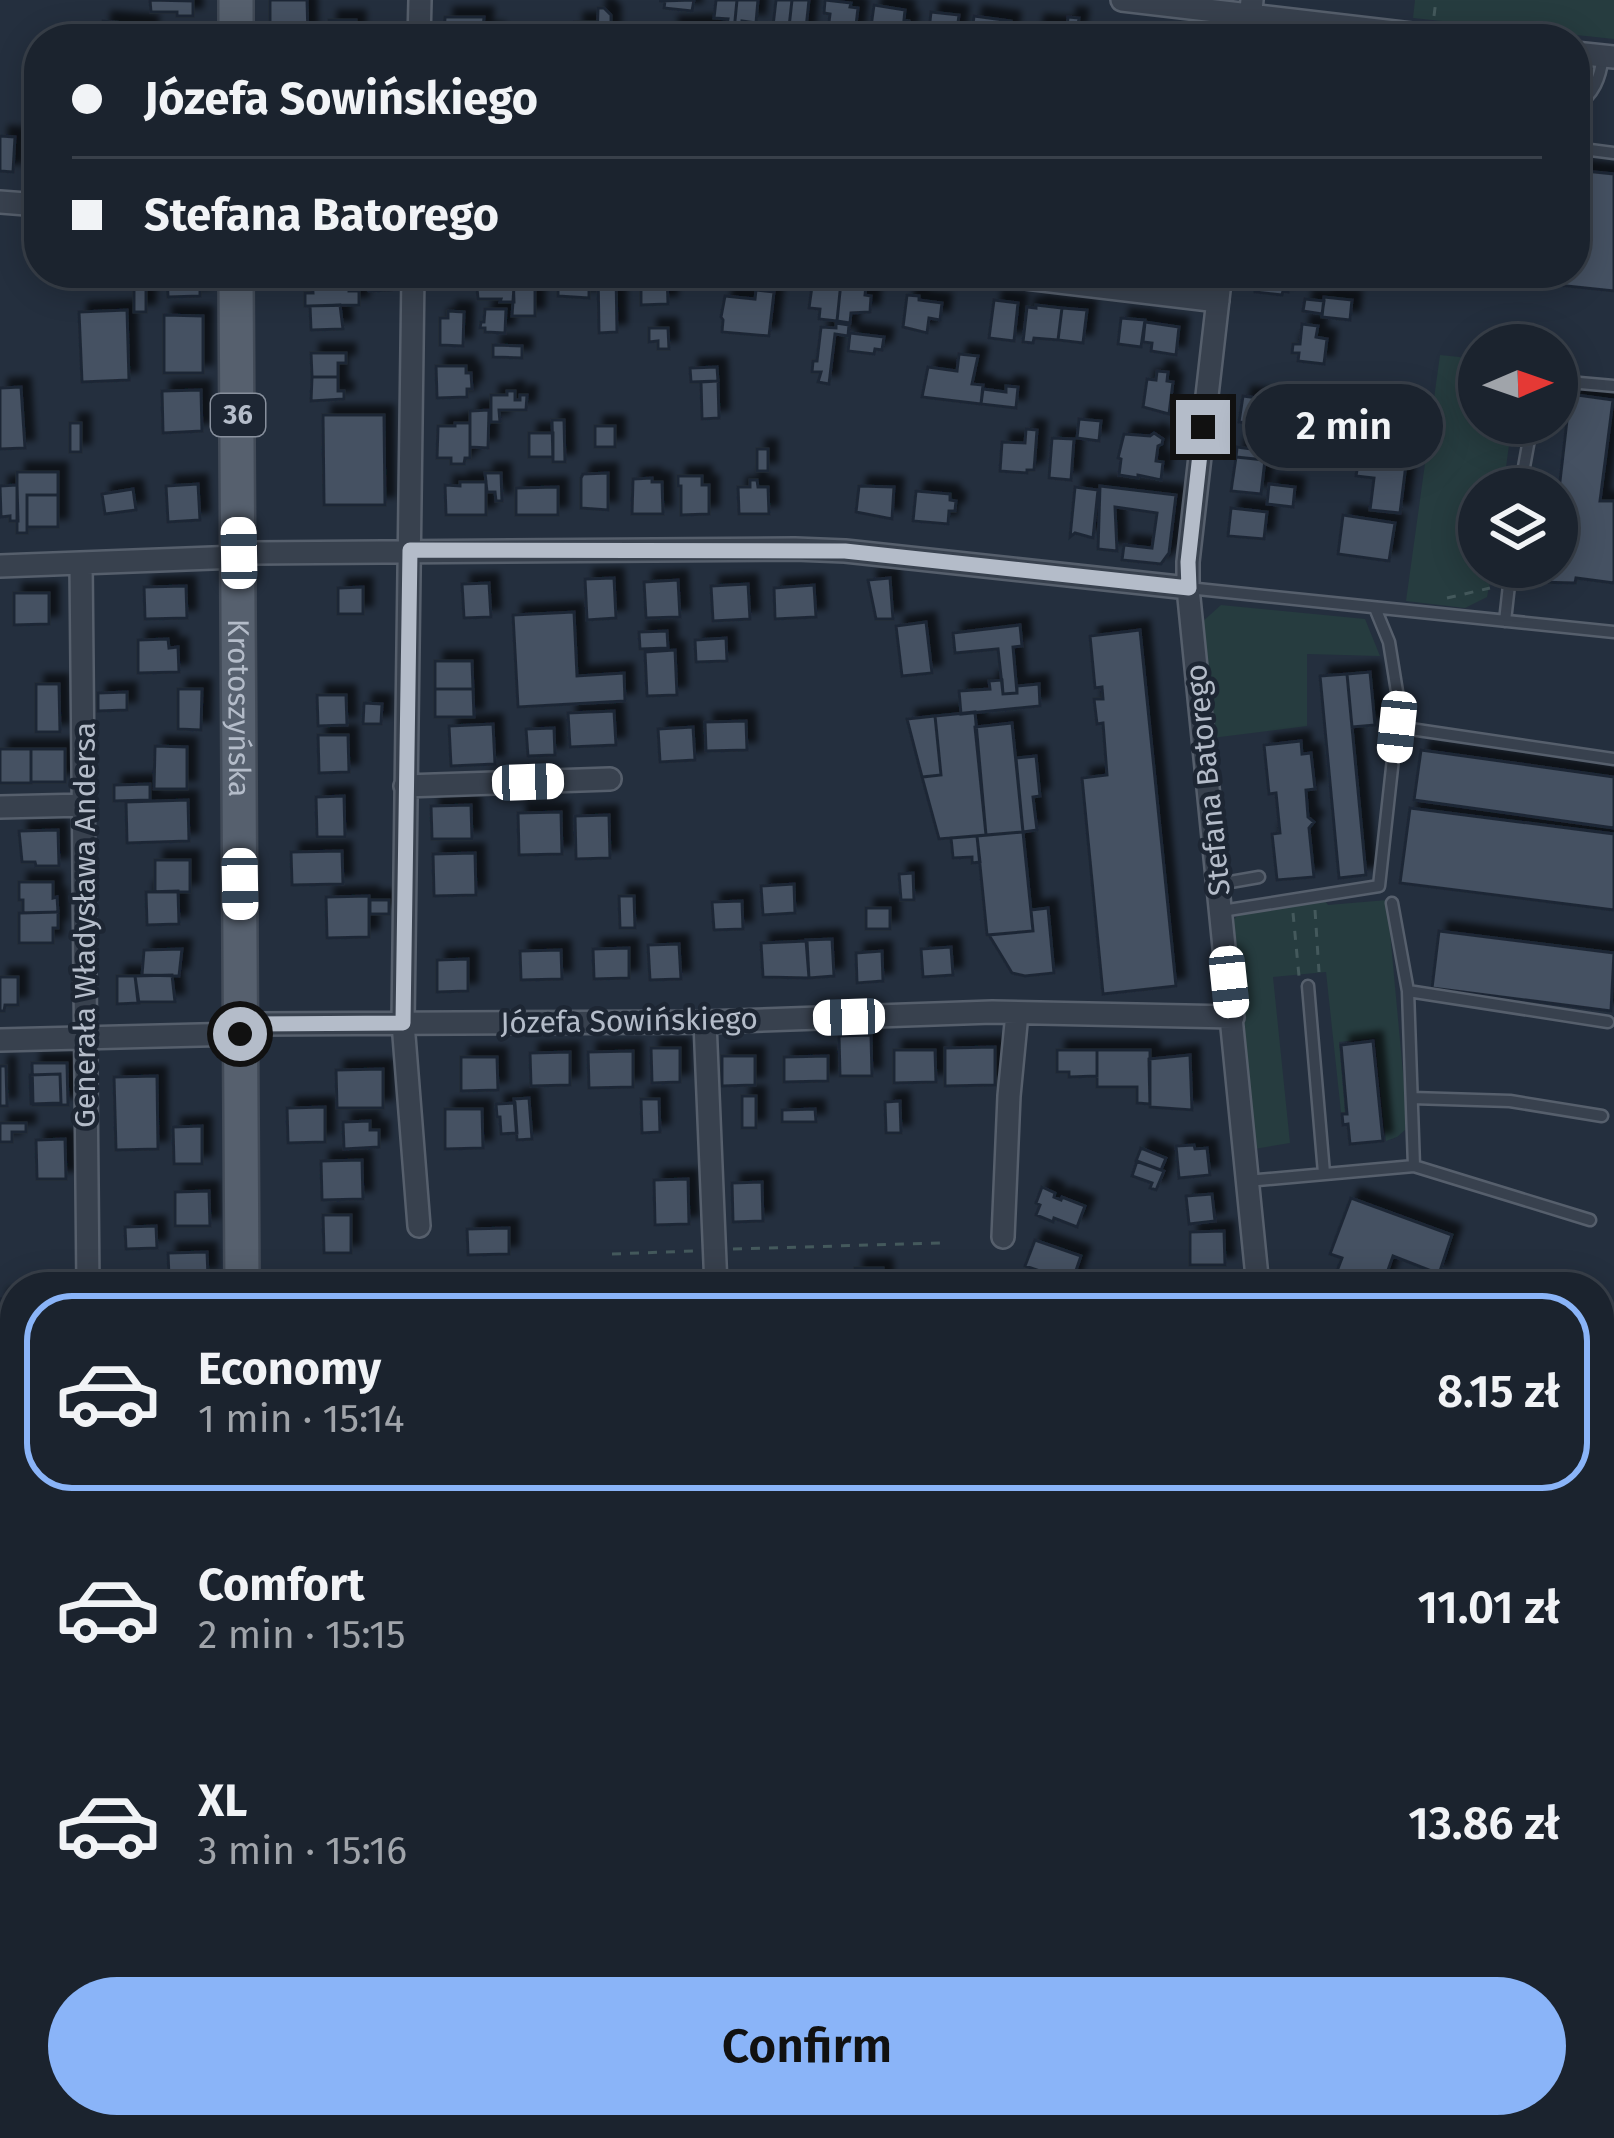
<!DOCTYPE html>
<meta charset="utf-8">
<style>
:root{--surface:#1b232e;--page:#242b36;--text:#f1f3f6;--muted:#a0a4aa;--line:#39404a;--accent:#8ab4f8}
body{margin:0;font-family:"Fira Sans",sans-serif;background:var(--page);color:var(--text);height:100vh;display:flex;flex-direction:column;font-size:45px;white-space:nowrap}
*{box-sizing:border-box;margin:0}
p{font-size:39px;color:var(--muted)}
.icon{flex:none;width:66px;height:66px;fill:none;stroke:currentColor;stroke-width:2;stroke-linecap:round;stroke-linejoin:round}
.map{position:relative;flex:1;overflow:hidden}
.details{position:absolute;left:0px;top:1272px;width:1614px;height:867px;display:flex;flex-direction:column;background:var(--surface);border-radius:48px 48px 0 0;box-shadow:0 6px 30px #0003,0 0 0 3px var(--line)}
.details>*{flex:none}
.guide{position:absolute;left:24px;top:24px;width:1566px;height:264px;border-radius:48px;box-shadow:0 6px 30px #0003,0 0 0 3px var(--line);display:grid;align-content:center;height:264px;padding:0 48px;background:var(--surface)}
.needle{width:78px;rotate:88deg}
.tools{position:absolute;left:1458px;top:324px;display:grid;gap:24px}
.tools a{display:grid;place-items:center;width:120px;height:120px;border-radius:50%;background:var(--surface);box-shadow:0 6px 30px #0003,0 0 0 3px var(--line);font-size:60px}
.end{position:absolute;width:54px;height:54px;margin:-27px;border:15px solid #b4bcc9;background:#111;box-shadow:0 0 0 6px #111}
.from{border-radius:50%}
.bubble{position:absolute;height:84px;border-radius:42px;background:var(--surface);box-shadow:0 6px 30px #0003,0 0 0 3px var(--line);font-size:39px;font-weight:600;line-height:84px;text-align:center}
.car{position:absolute;width:36px;height:72px;margin:-36px -18px;border-radius:15px;box-shadow:0 0 9px 3px #0007;background:linear-gradient(#fff 24%,#345 0 40%,#fff 0 76%,#345 0 86%,#fff 0)}
.guide b{display:flex;align-items:center;gap:42px;height:114px;font-size:45px}
.guide b+b{border-top:3px solid var(--line)}
.guide i{width:30px;height:30px;background:var(--text)}
ul{padding:21px 0 0;list-style:none}
li{display:flex;align-items:center;gap:36px;height:198px;margin:0 24px 18px;padding:0 24px;border:6px solid transparent;border-radius:48px}
li div{flex:1}
li b{display:block;font-size:45px}
li em{font-style:normal;font-weight:600}
li.active{border-color:var(--accent)}
li>.icon{width:108px;height:108px;stroke-width:1.5}
.primary-button{display:flex;gap:24px;margin-top:auto;padding:24px 48px}
.primary-button a{flex:1;height:138px;border-radius:72px;background:var(--accent);color:#111;font-size:48px;font-weight:600;line-height:138px;text-align:center}
.map>svg:first-child{display:block}
</style>
<div class="map">
<svg width="1614" height="2138" viewBox="0 0 1614 2138">
<defs>
<filter id="shadow"><feDropShadow dx="9" dy="-9" stdDeviation="3" flood-color="#0009"/></filter>
</defs>
<rect width="100%" height="100%" fill="#242f3e"/>
<!-- green -->
<path fill="#263c3f" d="M1415,0H1614V39L1413,18Z
M1440,355L1479,359V423H1512L1503,489H1479V567H1493L1487,597L1465,608L1406,601Z
M1221,605L1365,619L1380,656L1307,654V726L1212,738L1201,623Z
M1324,899L1328,905L1387,900L1407,1116L1405,1130L1397,1137L1386,1141L1375,1038L1339,1042L1345,1112H1341L1326,972L1273,977L1290,1143L1254,1149L1233,920L1243,911Z
M271,2124H316L318,2138H220L221,2126Z"/>
<g fill="none" stroke-linecap="round" stroke-linejoin="round">
<!-- stream -->
<path stroke="#394c67" stroke-width="6" d="M1096,2124L1103,2138"/>
</g>
<!-- building -->
<path fill="#455162" stroke="#1f2835" stroke-width="3" filter="url(#shadow)" d="M150,0L193,1V16H177V12H151Z
M270,0H307L308,35H270Z
M694,0L692,11L664,8L665,1H659Z
M716,0H737L734,31L726,30L728,19L714,18Z
M737,0H758L756,23L742,21L741,32L734,31Z
M776,0H792L788,36L772,34Z
M792,0H809L805,38L788,36Z
M825,0L851,3L850,7L858,8L855,34L828,30L830,14L824,13Z
M874,5L905,10L904,20L909,21L908,32L903,31L902,37L870,34Z
M598,8H604L611,15V39H597Z
M931,12L959,15L956,39H928Z
M974,16L1011,21L1009,39H971Z
M445,17H484L483,32H495V39H444Z
M1068,17L1079,18L1077,33L1066,32L1065,39H1034L1036,24L1067,27Z
M329,20H356V37H329Z
M103,21L149,25L148,39H102Z
M575,22H596L597,39H576Z
M703,25L717,26V39H671L670,26Z
M0,136L15,137L13,172L0,171Z
M1575,170L1614,174V291L1482,277V273H1575Z
M28,228L39,230V255L25,253Z
M167,273H200V296L168,297Z
M359,273H391V290L369,291L359,282Z
M484,273H513L514,302H500L501,299H478L476,278L484,276Z
M563,273H589V298L558,296V283L563,282Z
M598,273H616L617,332L599,333Z
M641,273H667L668,304L641,305Z
M1259,273H1285L1284,283L1289,284L1288,292L1283,291L1282,295L1255,292Z
M349,277V291H359V305L305,306V293H313L312,278Z
M134,278H146V312H134Z
M813,279L841,282L837,321L819,319L820,309L809,308Z
M841,282L866,286L865,295L871,296L870,312L851,313L850,323L837,321Z
M514,287H535V316H512Z
M756,290L774,292L769,336L722,332L723,320L721,317L725,296L755,299Z
M907,295L919,296V300L942,303L940,320L929,318L927,333L903,327Z
M1324,297L1352,300L1350,320L1322,317Z
M1305,299L1324,301L1322,314L1303,311Z
M994,300L1018,303L1014,341L989,338Z
M340,305L343,329L311,330L310,306Z
M1036,305L1062,308L1058,340L1034,338L1033,343L1023,342L1027,307L1036,308Z
M1062,308L1087,310L1083,343L1058,340Z
M485,309H506L505,333L485,332V328H480L481,322H484Z
M127,310L129,380L82,382L79,312Z
M448,311L464,312L463,346L440,345V318H448Z
M164,315L203,316V373H164Z
M1121,318L1145,320L1141,347L1118,344Z
M1145,322L1179,327L1176,355L1151,351L1152,343L1143,342Z
M836,323L849,325L848,336L835,334L829,384L818,382L821,372H812L813,361H817L821,327L836,328Z
M1302,324L1318,326L1316,337L1327,339L1324,364L1298,361L1299,353H1292L1293,344H1300Z
M649,328H668L669,349H658V341L649,342Z
M850,333L884,337L882,350L875,349L874,354L848,351Z
M493,345L522,346V358L493,357Z
M311,353H346V363H338V377H312Z
M959,354L978,356L972,384L983,385L981,404L922,397L928,367L957,371Z
M436,366H466V373H471L472,389H467V397L437,398Z
M717,367L718,381L691,382L690,368Z
M1157,371L1168,372L1167,381L1173,382L1169,414L1143,407L1147,379L1156,380Z
M312,377H338V391H344V399L311,401Z
M718,381L719,418L702,419L701,382Z
M1006,386L1018,387L1016,408L981,404L983,389L1006,392Z
M21,387L25,448L0,449V388Z
M201,390L202,431L163,433L162,391Z
M507,391H515V400H520V395H527L526,410H499L500,422H491V395H507Z
M1570,394L1613,400L1600,501H1614V583L1576,578L1575,583L1536,582V567H1557V507Z
M1243,396L1272,400L1271,408L1265,407L1263,425L1239,422Z
M489,410L488,448L470,447V411Z
M1285,413L1298,415L1296,430L1317,433L1316,444L1282,440Z
M323,415H384L385,505H324Z
M1079,419L1101,421L1099,441L1077,438Z
M552,420H564L565,462H553Z
M70,423H81V452H70Z
M455,423H470V458H465L464,464H451V458H437L438,426H455Z
M595,426H615V447H595Z
M1026,429L1037,430L1034,470H1027V473L1000,471L1002,442L1025,443Z
M529,433H553V457H529Z
M1154,433L1163,439L1162,444L1158,446L1156,461L1163,462L1161,480L1138,475V478L1119,475L1121,459L1118,458L1124,434L1150,436Z
M1052,438L1074,439L1071,480L1049,478Z
M1237,447L1266,451L1265,460L1236,457Z
M757,449H768V471H757Z
M1236,457L1265,460L1261,494L1231,491Z
M1359,458L1406,464L1400,513L1370,510L1374,478L1356,476Z
M17,472H58V495H27V533H17Z
M485,473H501L502,501H496L495,492H487Z
M608,473V510L581,508V478L583,474Z
M678,476H702V485H709V514L681,515V486H678Z
M652,478V482H662L663,514H632L633,479Z
M750,480H757L758,487H768L769,514H739L738,487H750Z
M460,482H486V515H446L445,485L460,486Z
M198,484L200,520L168,522L166,486Z
M1269,484L1295,487L1293,507L1267,504Z
M17,485L18,521H10V516L1,517L0,486Z
M859,486L894,487L892,519L856,512Z
M1100,486L1176,495L1169,553L1161,564L1122,560L1124,545L1152,548L1157,513L1115,507L1117,551L1098,549Z
M558,487V515H516V488Z
M1075,487L1098,490L1093,538L1075,533L1070,537Z
M133,489L136,510L105,514L102,494Z
M916,491L950,494V500L956,501L955,511H949L948,524L913,521Z
M27,495H58V527H27Z
M1231,508L1267,512L1264,539L1228,536Z
M1343,515L1395,523L1389,561L1338,554Z
M614,578L616,618L587,620L585,579Z
M890,578L893,619H876L868,580Z
M678,580L680,617L646,618L644,582Z
M489,583L491,617L464,618L462,584Z
M748,584L750,619L713,621L711,586Z
M814,585L816,617L775,619L774,588Z
M186,586L187,618L145,619L144,587Z
M363,587V614H338V588Z
M14,593H49V624L14,625Z
M574,612L577,676L624,673L625,701L518,707L513,615Z
M926,622L932,673L902,676L896,626Z
M1020,625L1022,646L1013,647L1017,693L1003,694L998,649L955,653L953,633Z
M1140,630L1176,986L1103,994L1082,778L1107,775L1103,723L1097,724L1094,699H1103L1102,687L1095,688L1090,636Z
M667,631L668,648L640,649L639,632Z
M726,638L727,661L696,662L695,640Z
M168,639L169,648L178,647L179,672L138,673V640Z
M675,650L677,695L647,696L645,652Z
M435,661H472L473,689H435Z
M1370,672L1375,725L1352,727L1347,674Z
M1347,674L1366,875L1339,878L1320,676Z
M1002,680L1003,694L1017,693V686L1039,684L1040,706L961,714L959,691L990,689L989,681Z
M36,684H59L60,732H36Z
M178,689H202L201,730L178,729Z
M435,689H473L474,717H435Z
M127,692V710L98,711V693Z
M317,695H346L347,725L318,726Z
M364,703L382,704L381,724H363Z
M614,711L616,745L570,747L568,713Z
M975,712L986,835L939,839L922,777L941,775L935,716Z
M935,716L941,775L922,777L907,719Z
M746,721L747,750L706,751L705,722Z
M1012,723L1023,832L986,835L975,727Z
M493,724L495,764L451,766L449,726Z
M693,727L695,760L660,762L658,729Z
M554,728L555,755L528,756L526,729Z
M318,735H348L349,772L319,773Z
M1301,741L1302,754L1311,753L1315,789L1306,790L1308,817L1314,822L1309,828L1314,877L1277,880L1272,834L1280,833L1276,793L1269,794L1264,745Z
M155,746L187,747V789H154Z
M0,749H31V783H0Z
M31,749H65V782H31Z
M1421,750L1614,777V828L1414,800Z
M1036,756L1040,796L1033,797L1037,830L1023,832L1016,758Z
M150,784V800L114,801V785Z
M344,796L345,837H317L316,797Z
M188,800L189,841L127,843L126,802Z
M471,805L472,839H432L431,806Z
M1410,808L1614,834V910L1400,883Z
M561,812L562,854L519,855L518,813Z
M609,815L610,858L576,859L575,816Z
M58,830L59,866H36L35,862H22L19,831Z
M1023,832L1033,931L987,935L977,836Z
M977,836L980,862L972,863V857L953,858L951,838Z
M342,851L343,884L292,885L291,852Z
M475,853L476,895L434,896L433,854Z
M155,860H190V892H155Z
M913,873L914,900H901L899,874Z
M19,882H53V898L57,897L58,912L23,913V900H19Z
M794,884L795,913L763,915L761,886Z
M178,891L179,924L147,925L146,892Z
M369,896V937L327,938L326,897Z
M619,896H634L635,928H620Z
M370,900H389V914H370Z
M742,901L743,929L714,930L712,902Z
M866,908H890V929H866Z
M1048,908L1054,973L1025,976L1012,973L989,935L1033,931L1031,910Z
M58,912V928H53V943H19V913Z
M1439,931L1614,953L1611,1011L1432,988Z
M832,939L834,976L809,978L806,940Z
M807,941L809,978L763,977L761,943Z
M679,944L681,979L650,980L648,945Z
M951,947L953,975L923,977L921,949Z
M629,948V978L594,979L593,949Z
M182,949L179,976L142,975L144,950Z
M561,950L562,979L521,980L520,951Z
M882,951L883,981L857,983L856,953Z
M468,959V991L437,992V960Z
M172,975L175,1002H138L135,976Z
M117,976H135L139,1003L117,1004Z
M0,977H18V1005H5L4,1011H0Z
M871,1035L872,1076H840L839,1036Z
M1373,1041L1383,1141L1350,1144L1348,1124L1343,1125L1342,1114H1347L1341,1045Z
M995,1047V1085L945,1086V1048Z
M651,1048H680V1082L652,1083Z
M894,1050H935L936,1082L894,1083Z
M1057,1050H1097V1076L1069,1077V1072H1057Z
M1097,1050H1150V1104L1137,1103V1087H1097Z
M633,1051V1087L589,1088L588,1052Z
M570,1052V1085L531,1086L530,1053Z
M1190,1055L1192,1110L1150,1107L1149,1059Z
M722,1056H755V1085L722,1086Z
M828,1056V1081L784,1082V1057Z
M461,1057H497L498,1090L461,1091Z
M32,1063H67L68,1105H33Z
M0,1066H6L7,1106H0Z
M383,1069V1108H337L336,1070Z
M60,1074L61,1103L31,1104L30,1075Z
M157,1076L158,1149L116,1150L114,1077Z
M742,1096H756V1128H742Z
M529,1098L532,1139L517,1140L514,1099Z
M641,1099H659L660,1132L642,1133Z
M900,1101L901,1133H886L885,1102Z
M515,1103L517,1133L501,1134L500,1117H497L496,1104Z
M325,1107V1142L288,1143L287,1108Z
M445,1109H482L483,1148L445,1149Z
M815,1109L816,1122H782V1110Z
M370,1121V1130H379V1147L344,1149L343,1122Z
M0,1123H26V1132H12V1142H0Z
M202,1126V1164H174L173,1127Z
M65,1139L66,1179H37L36,1140Z
M1194,1145L1195,1149L1207,1148L1210,1175L1179,1178L1176,1146Z
M1141,1148L1166,1158L1161,1170L1136,1161Z
M362,1160L363,1199L322,1200L321,1161Z
M1137,1161L1164,1171L1156,1190L1150,1188L1152,1183L1132,1176Z
M688,1179L689,1224L655,1225L654,1180Z
M762,1182L763,1221L733,1222L732,1183Z
M1042,1187L1055,1193L1054,1197L1061,1200L1062,1197L1085,1206L1077,1227L1054,1218L1053,1222L1036,1215L1040,1205L1036,1203Z
M209,1191L210,1226H175V1192Z
M1212,1194L1215,1221L1189,1224L1186,1196Z
M1351,1198L1452,1235L1439,1274L1393,1256L1382,1287H1331L1342,1258L1330,1254Z
M323,1215H351V1253H324Z
M156,1226L157,1248L126,1249L125,1227Z
M509,1228V1254L468,1255L467,1229Z
M1224,1231L1225,1265H1190V1232Z
M1035,1240L1081,1256L1072,1282L1025,1266Z
M207,1252L208,1276L169,1277L168,1253Z
M855,1268H883L884,1287H855Z
M15,1298V1334H0V1299Z
M1599,1391L1614,1397L1612,1436L1599,1431Z
M15,1495V1523L5,1524L3,1497Z
M15,1589V1617L4,1618L1,1591Z
M1614,1632V1703L1599,1704V1634Z
M12,1762V1787L0,1788V1763Z
M0,1845L9,1846L15,1853V1871L0,1873Z
M0,1884H5L8,1921H0Z
M1614,2086V2138H1585L1583,2124H1599V2088Z
M9,2111H15V2124H34V2138H10Z
M88,2124H153V2130L106,2132V2129L88,2130Z
M477,2124H619L508,2136L509,2138H479Z
M738,2124V2131L834,2124L835,2138H681L680,2129Z
M197,2129V2138H106V2132Z"/>
<g fill="none" stroke-linecap="round" stroke-linejoin="round">
<!-- service casing -->
<g stroke="#565f6c" stroke-width="15">
<path id="service" d="M1575,107C1594,94 1600,79 1603,56
M1575,148L1614,153
M1557,381L1614,386
M1520,489L1532,423
M1188,588L1614,632
M1505,621L1511,567
M1397,727L1614,759
M1219,884L1259,877
M1392,903L1408,991
M1222,911L1379,886L1399,704L1389,642L1375,608
M1308,986L1324,1173
M1412,1098L1510,1101L1602,1116
M1414,1166L1590,1220
M1247,1181L1414,1166L1408,991L1608,1022
M1420,1287L1423,1277L1450,1287
M1599,1341L1614,1347
M1599,1456L1614,1458
M72,2124V2138
M210,2124V2138
M1457,2124L1459,2138"/>
</g>
<!-- minor casing -->
<g stroke="#565f6c" stroke-width="26">
<path id="minor" d="M1122,0L1454,39
M419,39L420,0
M1248,39L1252,0
M1575,53L1614,57
M0,202L39,205
M413,273L403,1023L419,1226
M983,273L1218,301
M1221,273L1188,562V588L1258,1287
M239,553L795,549L845,551L1188,588
M81,563L88,1287
M0,566L239,557
M405,786L610,779
M0,807L85,805
M705,1022L716,1287
M240,1024L705,1022L992,1012L1233,1017
M0,1040L240,1034
M1003,1237L1009,1096L1017,1013
M0,1561L15,1560
M0,1816L15,1815
M0,2024L15,2023
M868,2124L869,2138"/>
</g>
<!-- secondary casing -->
<g stroke="#565f6c" stroke-width="34">
<path id="secondary" d="M1599,1908L1614,1909"/>
</g>
<!-- primary casing -->
<g stroke="#414a57" stroke-width="38">
<g id="primary">
<path d="M236,0V39"/>
<path id="s1" d="M236,273L242,1287"/>
<path d="M342,2124L343,2138"/>
<path d="M366,2124L367,2138"/>
</g>
</g>
<!-- path -->
<path stroke="#44595c" stroke-width="3" stroke-dasharray="9 9" stroke-linecap="butt" d="M1434,16L1436,0
M1447,598L1490,588
M1315,910L1319,972
M1293,913L1299,976
M733,1249L940,1243
M612,1254L694,1251
M1599,1867H1614"/>
<!-- service -->
<use href="#service" stroke="#38414e" stroke-width="10"/>
<!-- minor -->
<use href="#minor" stroke="#38414e" stroke-width="21"/>
<!-- secondary -->
<use href="#secondary" stroke="#465061" stroke-width="30"/>
<!-- primary -->
<use href="#primary" stroke="#56606e" stroke-width="33"/>
</g>
<g fill="none" stroke-linecap="round" stroke-linejoin="round">
<!-- route -->
<path stroke="#b4bcc9" stroke-width="15" d="M240,1034V1024L403,1023L410,550L845,551L1189,588L1188,562L1203,427"/>
</g>
<g text-anchor="middle" dominant-baseline="central" stroke-width="9" stroke-linejoin="round" paint-order="stroke">
<!-- shield labels -->
<rect fill="#1d2633" stroke="#878f9c" stroke-width="3" x="211" y="394" width="54" height="42" rx="9"/>
<g font-size="27" font-weight="bold" fill="#b4bcc9">
<text x="238" y="415">36</text>
</g>
<!-- street labels -->
<g font-size="30" fill="#b4bcc9" stroke="#1d2633">
<text stroke="none"><textPath href="#s1" startOffset="435">Krotoszyńska</textPath></text>
<text transform="translate(1208 780) rotate(-96)">Stefana Batorego</text>
<text transform="translate(85 925) rotate(-90)">Generała Władysława Andersa</text>
<text transform="translate(629 1021) rotate(-1)">Józefa Sowińskiego</text>
</g>
</g>
</svg>
<div class="tools">
<a><svg class="needle" viewBox="-14 -14 28 28"><path d="M0-13l5 13h-10z" fill="#e53935"/><path d="M0 13l5-13h-10z" fill="#a0a4aa"/></svg></a>
<a><svg class="icon" aria-label="layers" viewBox="0 0 24 24"><path d="M12 4l9 5-9 5-9-5zM3 14l9 5 9-5"/></svg></a>
</div>
<i class="end from" style="left:240px;top:1034px"></i>
<i class="end" style="left:1203px;top:427px"></i>
<div class="bubble" style="left:1245px;top:384px;width:198px">2 min</div>
<i class="car" style="left:239px;top:553px;rotate:359deg"></i>
<i class="car" style="left:1397px;top:727px;rotate:186deg"></i>
<i class="car" style="left:528px;top:782px;rotate:88deg"></i>
<i class="car" style="left:240px;top:884px;rotate:179deg"></i>
<i class="car" style="left:1229px;top:982px;rotate:174deg"></i>
<i class="car" style="left:849px;top:1017px;rotate:268deg"></i>
<div class="guide">
<b><i class="from"></i>Józefa Sowińskiego</b>
<b><i></i>Stefana Batorego</b>
</div>
<section class="details">
<ul>
<li class="active"><svg class="icon" aria-label="car" viewBox="0 0 24 24"><path d="M5 17H2v-5l4-1 3-4h7l3 4 3 1v5h-3M9 17h6M6 11h13"/><circle cx="7" cy="17" r="2"/><circle cx="17" cy="17" r="2"/></svg><div><b>Economy</b><p>1 min · 15:14</p></div><em>8.15 zł</em></li>
<li><svg class="icon" aria-label="car" viewBox="0 0 24 24"><path d="M5 17H2v-5l4-1 3-4h7l3 4 3 1v5h-3M9 17h6M6 11h13"/><circle cx="7" cy="17" r="2"/><circle cx="17" cy="17" r="2"/></svg><div><b>Comfort</b><p>2 min · 15:15</p></div><em>11.01 zł</em></li>
<li><svg class="icon" aria-label="car" viewBox="0 0 24 24"><path d="M5 17H2v-5l4-1 3-4h7l3 4 3 1v5h-3M9 17h6M6 11h13"/><circle cx="7" cy="17" r="2"/><circle cx="17" cy="17" r="2"/></svg><div><b>XL</b><p>3 min · 15:16</p></div><em>13.86 zł</em></li>
</ul>
<div class="primary-button"><a>Confirm</a></div>
</section>
</div>
